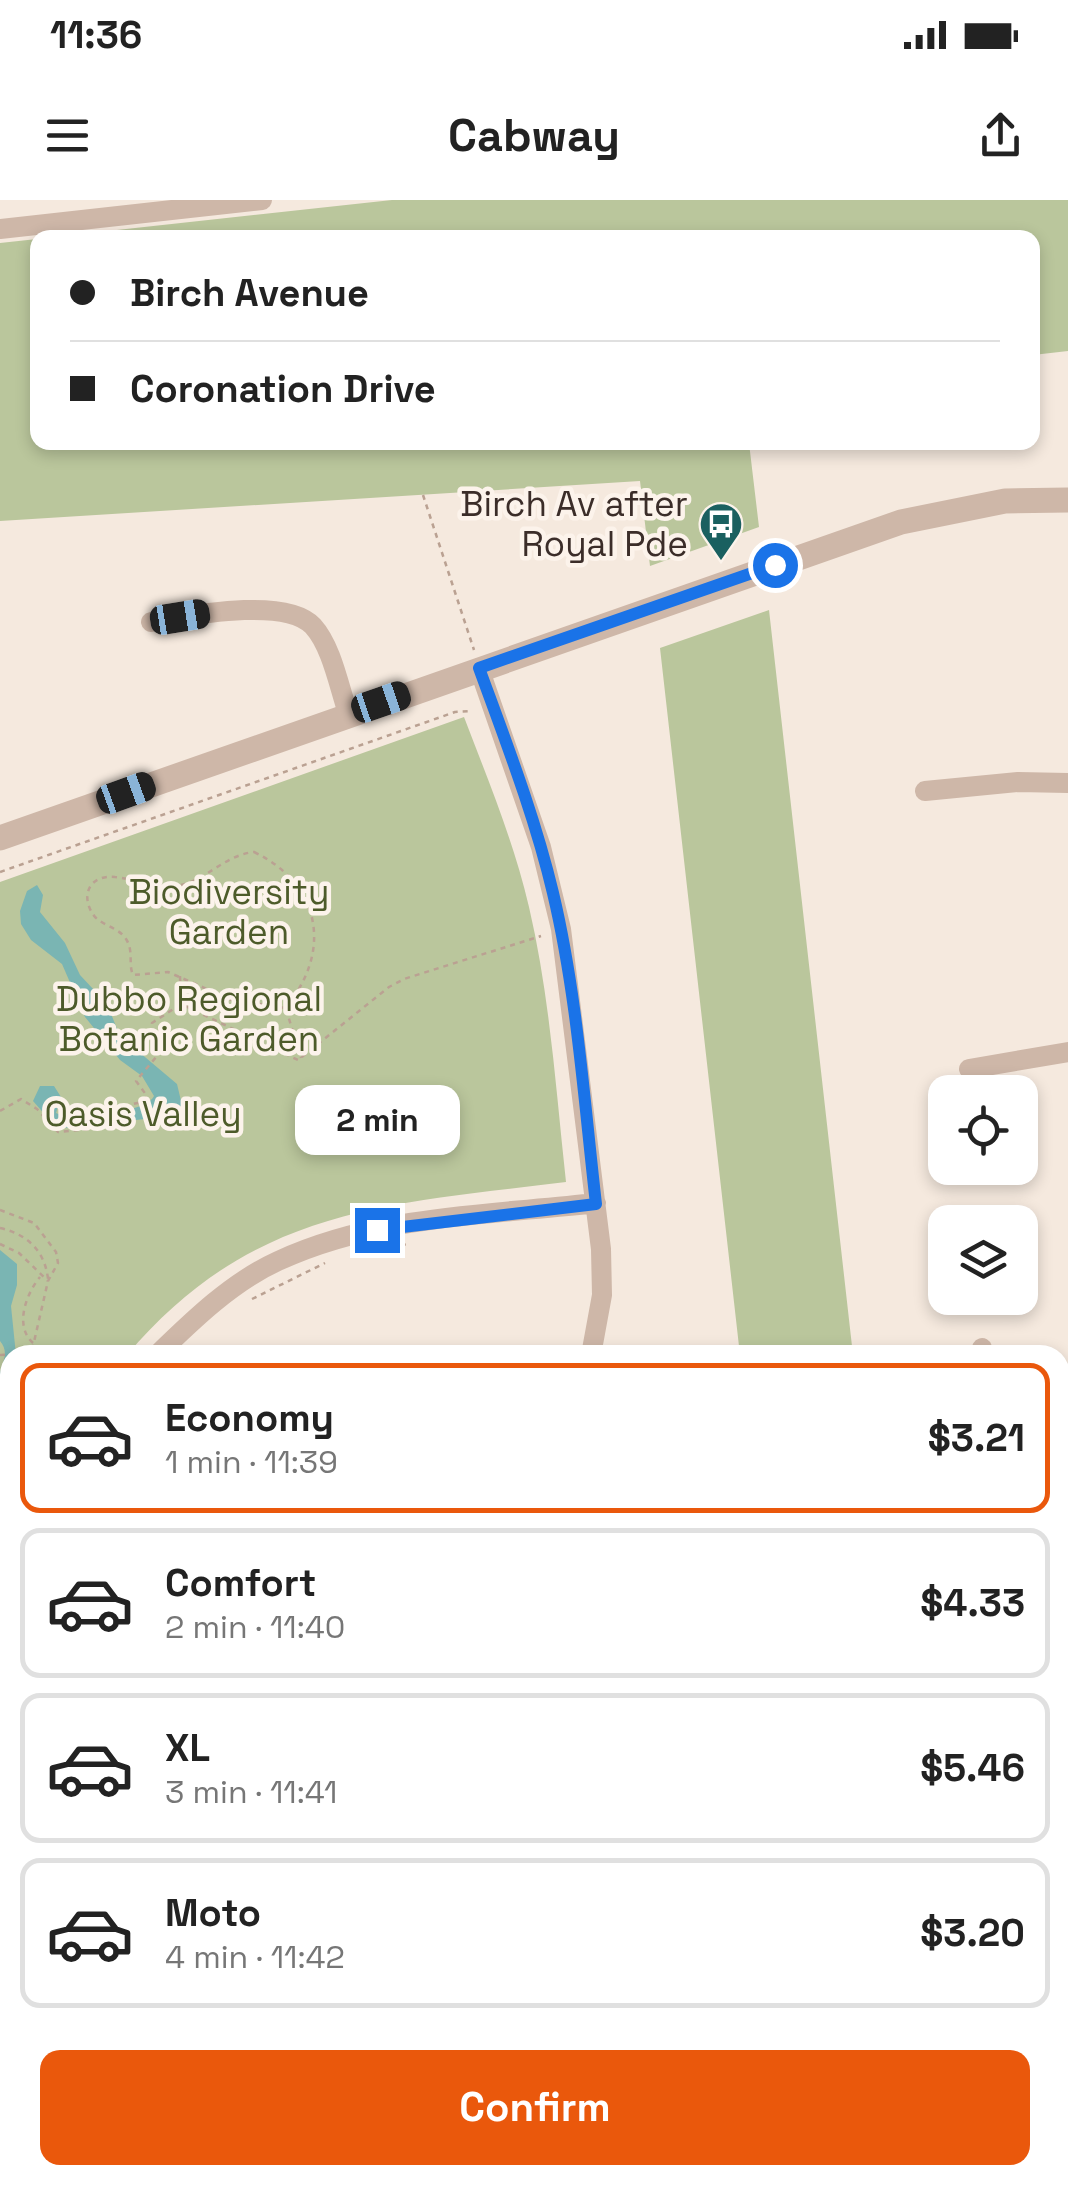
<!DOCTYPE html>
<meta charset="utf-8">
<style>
:root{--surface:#fff;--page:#f6f6f6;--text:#222;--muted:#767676;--line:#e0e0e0;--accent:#ea580c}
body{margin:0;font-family:"Space Grotesk",sans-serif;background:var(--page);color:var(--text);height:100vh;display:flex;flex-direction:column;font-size:38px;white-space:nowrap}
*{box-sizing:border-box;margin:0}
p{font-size:32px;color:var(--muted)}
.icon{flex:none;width:55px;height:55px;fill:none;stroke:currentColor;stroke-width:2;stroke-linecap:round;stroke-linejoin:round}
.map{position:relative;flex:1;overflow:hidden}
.panel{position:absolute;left:0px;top:1145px;width:1070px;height:840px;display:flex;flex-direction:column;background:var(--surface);border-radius:30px 30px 0 0;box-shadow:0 5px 15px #0003}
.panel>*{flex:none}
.banner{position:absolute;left:30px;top:30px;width:1010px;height:220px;border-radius:20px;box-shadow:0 5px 15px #0003;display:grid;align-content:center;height:220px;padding:0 40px;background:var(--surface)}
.controls{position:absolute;left:928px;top:875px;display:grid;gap:20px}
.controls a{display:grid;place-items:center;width:110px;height:110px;border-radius:20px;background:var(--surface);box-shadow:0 5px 15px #0003;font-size:50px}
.end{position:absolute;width:45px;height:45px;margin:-22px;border:12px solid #1a73e8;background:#fff;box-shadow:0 0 0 5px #fff}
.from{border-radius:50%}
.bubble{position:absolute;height:70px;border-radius:20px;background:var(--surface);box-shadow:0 5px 15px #0003;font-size:32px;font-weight:700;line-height:70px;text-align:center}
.car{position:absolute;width:30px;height:60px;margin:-30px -15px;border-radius:12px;box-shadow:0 0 8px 2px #0007;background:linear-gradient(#222 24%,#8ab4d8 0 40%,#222 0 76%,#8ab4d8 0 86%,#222 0)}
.banner b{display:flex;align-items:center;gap:35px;height:95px;font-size:38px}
.banner b+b{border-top:2px solid var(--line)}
.banner i{width:25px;height:25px;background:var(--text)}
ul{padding:18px 0 0;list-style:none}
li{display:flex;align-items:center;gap:30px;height:150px;margin:0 20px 15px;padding:0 20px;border:5px solid var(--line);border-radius:20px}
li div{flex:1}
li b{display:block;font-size:38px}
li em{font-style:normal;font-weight:700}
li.active{border-color:var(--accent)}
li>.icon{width:90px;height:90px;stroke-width:1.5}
.button{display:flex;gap:20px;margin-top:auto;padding:20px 40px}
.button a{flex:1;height:115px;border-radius:20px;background:var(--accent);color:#fff;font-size:40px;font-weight:700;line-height:115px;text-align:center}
.status{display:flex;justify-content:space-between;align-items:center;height:70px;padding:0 50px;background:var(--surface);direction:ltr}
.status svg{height:28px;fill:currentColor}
header{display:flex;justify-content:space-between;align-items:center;height:130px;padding:0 40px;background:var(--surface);font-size:45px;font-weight:700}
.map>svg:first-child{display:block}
</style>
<div class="status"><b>11:36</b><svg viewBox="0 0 49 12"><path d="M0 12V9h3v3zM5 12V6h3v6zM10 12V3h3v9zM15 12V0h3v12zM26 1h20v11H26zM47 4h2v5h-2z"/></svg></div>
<header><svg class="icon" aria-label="menu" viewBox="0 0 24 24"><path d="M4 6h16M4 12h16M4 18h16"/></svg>Cabway<svg class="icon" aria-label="share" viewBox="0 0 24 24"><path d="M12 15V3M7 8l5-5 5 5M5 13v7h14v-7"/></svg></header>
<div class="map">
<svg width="1068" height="1985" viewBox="0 0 1068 1985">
<rect width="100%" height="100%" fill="#f5e9de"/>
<!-- green -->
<path fill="#bac69c" d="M392,0H1068V151L1033,155L1032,38L53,37Z
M37,39L38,242L749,243L759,327L650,366L640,281L0,321V43Z
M769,410L853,1155H740L660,448Z
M464,517C488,580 514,642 529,707C550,797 556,891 566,982C388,1004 252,1007 127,1155H10V1333L0,1341V682Z
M1060,1248L1068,1250V1507L1060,1508Z"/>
<!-- water -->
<path fill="#7ab5b3" d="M37,685L43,695L40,712L65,743L80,775L107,804L120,836L177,884L182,905L172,916L64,928L55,926L33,901L40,886H54L61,897L56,913C72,920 147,913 154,896L142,876L120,860L85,817L62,764L31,740L21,724L20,711L27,691Z
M0,1050L17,1064V1085L11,1106L16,1155H10L9,1173L0,1177C0,1164 11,1154 0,1141Z"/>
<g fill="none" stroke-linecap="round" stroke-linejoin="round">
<!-- path -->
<path stroke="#baa192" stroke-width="2.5" stroke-dasharray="5 5" stroke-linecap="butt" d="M423,295L474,450
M254,652C321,684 333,752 285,808L232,800L168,772L133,775C128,764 134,751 126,739C119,728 104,726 95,717C79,697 89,674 115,677C137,679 154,689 176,686C205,682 224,655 254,652Z
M0,672L455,512L472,511
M180,776L181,803
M286,809L301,858
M0,911L21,899L37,909L58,932L98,928L115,908L142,902L147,896L136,881L157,856L152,823L181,804L298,860L389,787L404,779L541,736
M0,1010L34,1023L56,1052L58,1063L48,1081L31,1155
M0,1028C27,1034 45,1051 48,1079
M0,1044L19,1053L48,1081
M391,1047L408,1044
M252,1099L325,1063
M33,1143C14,1126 26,1094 40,1077
M0,1155L30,1153
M0,1199L10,1202
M0,1214L10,1211
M0,1251L10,1221
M3,1434L10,1445"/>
<!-- minor -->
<path stroke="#ceb7a8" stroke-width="20" d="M0,29L262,0
M151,422C188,416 285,396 313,426C332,447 339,487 348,513
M479,468L541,647L561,729L601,1049L602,1095L591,1155
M925,591L1018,582L1068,583
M969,869L1068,852
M982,1148L984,1155
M157,1155C193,1120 232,1082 278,1061C376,1015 491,1015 596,1003
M1060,1230L1068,1232
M0,1371L10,1362
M0,1399L10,1415
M1060,1537L1068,1536
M1060,1785L1068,1787
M340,1975L341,1985"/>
<!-- tertiary -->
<path stroke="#ceb7a8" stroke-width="25" d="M0,638L901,322L1005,301L1068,300"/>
</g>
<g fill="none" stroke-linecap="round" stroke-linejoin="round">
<!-- route -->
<path stroke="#1a73e8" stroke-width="12" d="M377,1030L596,1004C584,900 577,794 553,693C535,617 506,542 479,468L775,365"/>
</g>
<!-- icons -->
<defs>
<g id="bus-pin" transform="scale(2.25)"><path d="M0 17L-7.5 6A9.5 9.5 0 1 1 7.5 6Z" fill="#1a6060" stroke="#fcf3eb"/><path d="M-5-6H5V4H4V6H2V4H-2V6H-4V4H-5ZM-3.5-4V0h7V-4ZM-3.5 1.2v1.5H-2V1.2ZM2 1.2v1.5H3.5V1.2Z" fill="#fff"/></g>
</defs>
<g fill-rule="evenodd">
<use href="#bus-pin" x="721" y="324"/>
</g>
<g text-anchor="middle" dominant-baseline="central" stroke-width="9" stroke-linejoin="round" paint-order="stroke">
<!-- poi labels -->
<g font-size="35" fill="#3b2d29" stroke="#fcf3eb" text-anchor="end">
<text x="688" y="304">Birch Av after<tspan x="688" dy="40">Royal Pde</tspan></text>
</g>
<!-- park labels -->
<g font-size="35" fill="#4d5b2a" stroke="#fcf3eb">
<text x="229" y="692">Biodiversity<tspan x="229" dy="40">Garden</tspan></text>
<text x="189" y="799">Dubbo Regional<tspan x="189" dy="40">Botanic Garden</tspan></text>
<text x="143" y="914">Oasis Valley</text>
</g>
</g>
</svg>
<div class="controls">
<a><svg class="icon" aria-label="locate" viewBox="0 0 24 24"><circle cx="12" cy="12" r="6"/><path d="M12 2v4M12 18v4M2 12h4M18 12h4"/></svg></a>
<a><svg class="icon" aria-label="layers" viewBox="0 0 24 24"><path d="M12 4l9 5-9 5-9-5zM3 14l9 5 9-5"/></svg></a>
</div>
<i class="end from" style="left:775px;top:365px"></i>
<i class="end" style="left:377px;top:1030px"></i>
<div class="bubble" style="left:295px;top:885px;width:165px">2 min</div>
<i class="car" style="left:180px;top:417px;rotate:81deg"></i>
<i class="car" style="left:381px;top:502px;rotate:71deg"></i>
<i class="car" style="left:126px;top:593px;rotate:70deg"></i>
<div class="banner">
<b><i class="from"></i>Birch Avenue</b>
<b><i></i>Coronation Drive</b>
</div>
<section class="panel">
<ul>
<li class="active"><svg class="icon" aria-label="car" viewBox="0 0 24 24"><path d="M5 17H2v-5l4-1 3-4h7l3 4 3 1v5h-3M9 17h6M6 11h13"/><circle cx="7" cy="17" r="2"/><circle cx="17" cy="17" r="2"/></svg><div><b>Economy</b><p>1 min · 11:39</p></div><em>$3.21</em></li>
<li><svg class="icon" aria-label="car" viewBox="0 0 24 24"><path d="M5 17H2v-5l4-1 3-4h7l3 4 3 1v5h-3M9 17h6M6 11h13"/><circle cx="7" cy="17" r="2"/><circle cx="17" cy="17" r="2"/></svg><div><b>Comfort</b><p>2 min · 11:40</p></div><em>$4.33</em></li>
<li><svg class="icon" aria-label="car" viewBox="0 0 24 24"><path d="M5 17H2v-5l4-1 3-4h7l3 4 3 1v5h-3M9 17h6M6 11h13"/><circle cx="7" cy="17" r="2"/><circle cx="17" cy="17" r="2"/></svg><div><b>XL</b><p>3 min · 11:41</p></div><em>$5.46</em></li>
<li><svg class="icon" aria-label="car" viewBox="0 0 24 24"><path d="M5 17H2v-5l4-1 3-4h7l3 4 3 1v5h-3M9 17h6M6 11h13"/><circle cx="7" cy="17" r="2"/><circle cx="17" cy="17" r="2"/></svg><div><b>Moto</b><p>4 min · 11:42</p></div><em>$3.20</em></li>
</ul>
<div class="button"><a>Confirm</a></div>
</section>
</div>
